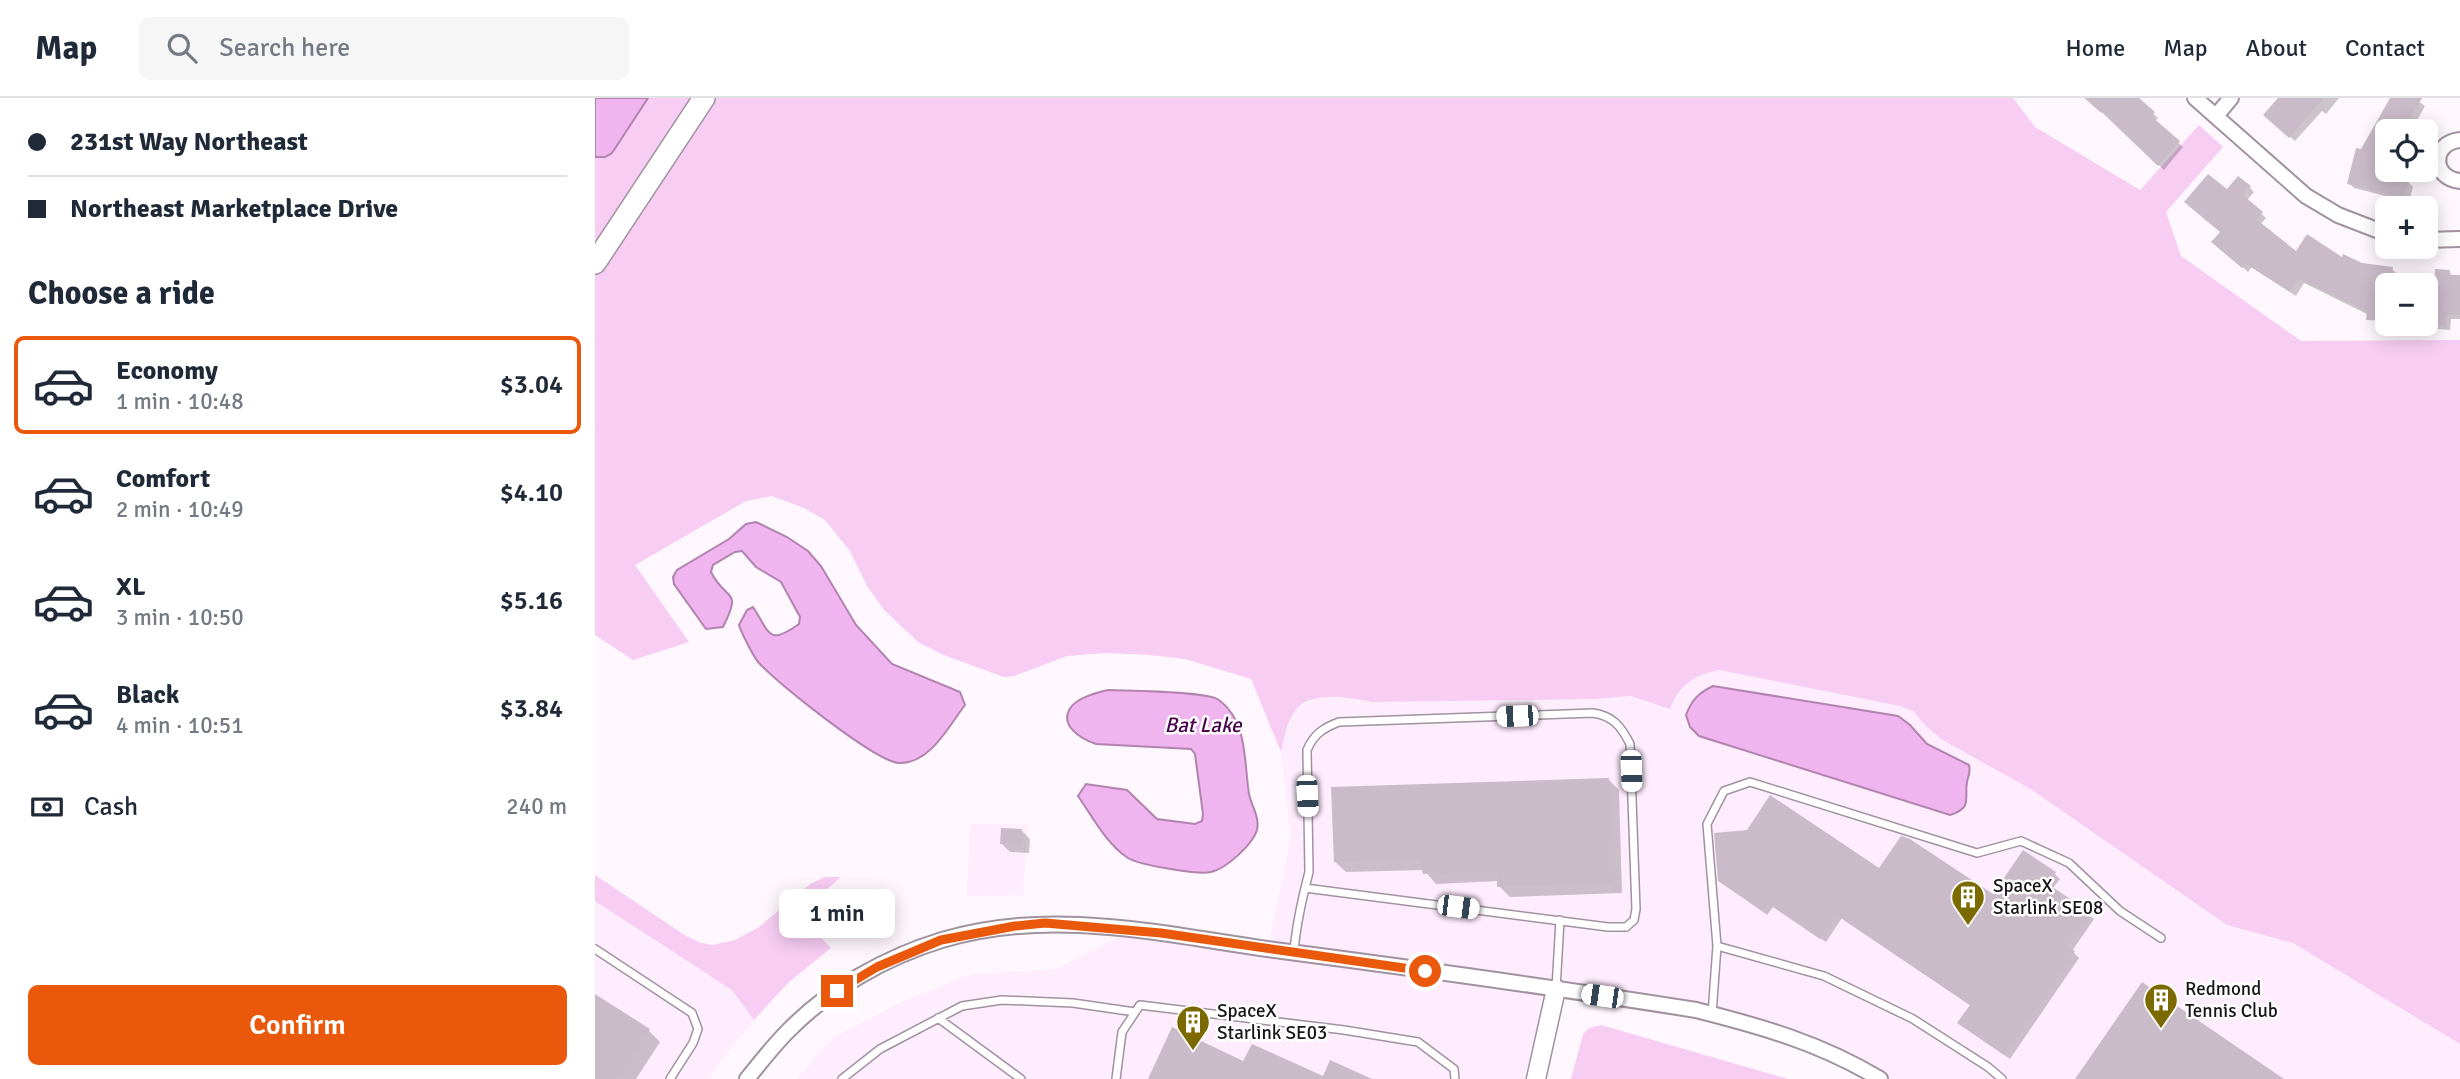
<!DOCTYPE html>
<meta charset="utf-8">
<style>
:root{--surface:#fff;--page:#f6f6f7;--text:#1f2937;--muted:#747a83;--line:#e0e1e3;--accent:#ea580c}
body{margin:0;font-family:Signika,sans-serif;background:var(--page);color:var(--text);height:100vh;display:flex;flex-direction:column;font-size:26px;white-space:nowrap}
*{box-sizing:border-box;margin:0}
p{font-size:23px;color:var(--muted)}
.icon{flex:none;width:38px;height:38px;fill:none;stroke:currentColor;stroke-width:2;stroke-linecap:round;stroke-linejoin:round}
.map{position:relative;flex:1;overflow:hidden}
.sheet{display:flex;flex-direction:column;background:var(--surface);width:595px}
.sheet>*{flex:none}
.guide{display:grid;align-content:center;height:154px;padding:0 28px;background:var(--surface)}
.fabs{position:absolute;left:1780px;top:21px;display:grid;gap:14px}
.fabs a{display:grid;place-items:center;width:63px;height:63px;border-radius:10px;background:var(--surface);box-shadow:0 4px 18px #0003;font-size:35px}
.end{position:absolute;width:32px;height:32px;margin:-16px;border:9px solid #ea580c;background:#fff;box-shadow:0 0 0 4px #fff}
.from{border-radius:50%}
.bubble{position:absolute;height:49px;border-radius:10px;background:var(--surface);box-shadow:0 4px 18px #0003;font-size:23px;font-weight:600;line-height:49px;text-align:center}
.car{position:absolute;width:21px;height:42px;margin:-21px -10px;border-radius:9px;box-shadow:0 0 5px 2px #0007;background:linear-gradient(#fff 24%,#345 0 40%,#fff 0 76%,#345 0 86%,#fff 0)}
.guide b{display:flex;align-items:center;gap:24px;height:66px;font-size:26px}
.guide b+b{border-top:2px solid var(--line)}
.guide i{width:18px;height:18px;background:var(--text)}
ul{padding:0;list-style:none}
li{display:flex;align-items:center;gap:21px;height:98px;margin:0 14px 10px;padding:0 14px;border:4px solid transparent;border-radius:10px}
li div{flex:1}
li b{display:block;font-size:26px}
li em{font-style:normal;font-weight:600}
li.on{border-color:var(--accent)}
li>.icon{width:63px;height:63px;stroke-width:1.5}
h2{padding:0 28px;font-size:32px;line-height:84px}
.pay{display:flex;align-items:center;gap:18px;height:77px;padding:0 28px;font-size:26px}
.pay p{margin-inline-start:auto}
.cta{display:flex;gap:14px;margin-top:auto;padding:14px 28px}
.cta a{flex:1;height:80px;border-radius:10px;background:var(--accent);color:#fff;font-size:28px;font-weight:600;line-height:80px;text-align:center}
header{display:flex;align-items:center;gap:42px;box-sizing:border-box;height:98px;padding:0 35px;background:var(--surface);border-bottom:2px solid var(--line)}
header strong{font-size:33px}
nav{display:flex;gap:38px;margin-inline-start:auto;font-size:24px}
.search{width:490px;height:63px;background:var(--page);display:flex;align-items:center;gap:18px;box-sizing:border-box;padding:0 24px;border-radius:10px;color:var(--muted);font-size:26px}
main{display:flex;flex:1;min-height:0}
.map>svg:first-child{display:block}
</style>
<header>
<strong>Map</strong>
<div class="search"><svg class="icon" aria-label="search" viewBox="0 0 24 24"><circle cx="10" cy="10" r="6"/><path d="M15 15l6 6"/></svg>Search here</div>
<nav><a>Home</a><a>Map</a><a>About</a><a>Contact</a></nav>
</header>
<main>
<section class="sheet">
<div class="guide">
<b><i class="from"></i>231st Way Northeast</b>
<b><i></i>Northeast Marketplace Drive</b>
</div>
<h2>Choose a ride</h2>
<ul>
<li class="on"><svg class="icon" aria-label="car" viewBox="0 0 24 24"><path d="M5 17H2v-5l4-1 3-4h7l3 4 3 1v5h-3M9 17h6M6 11h13"/><circle cx="7" cy="17" r="2"/><circle cx="17" cy="17" r="2"/></svg><div><b>Economy</b><p>1 min · 10:48</p></div><em>$3.04</em></li>
<li><svg class="icon" aria-label="car" viewBox="0 0 24 24"><path d="M5 17H2v-5l4-1 3-4h7l3 4 3 1v5h-3M9 17h6M6 11h13"/><circle cx="7" cy="17" r="2"/><circle cx="17" cy="17" r="2"/></svg><div><b>Comfort</b><p>2 min · 10:49</p></div><em>$4.10</em></li>
<li><svg class="icon" aria-label="car" viewBox="0 0 24 24"><path d="M5 17H2v-5l4-1 3-4h7l3 4 3 1v5h-3M9 17h6M6 11h13"/><circle cx="7" cy="17" r="2"/><circle cx="17" cy="17" r="2"/></svg><div><b>XL</b><p>3 min · 10:50</p></div><em>$5.16</em></li>
<li><svg class="icon" aria-label="car" viewBox="0 0 24 24"><path d="M5 17H2v-5l4-1 3-4h7l3 4 3 1v5h-3M9 17h6M6 11h13"/><circle cx="7" cy="17" r="2"/><circle cx="17" cy="17" r="2"/></svg><div><b>Black</b><p>4 min · 10:51</p></div><em>$3.84</em></li>
</ul>
<div class="pay"><svg class="icon" aria-label="cash" viewBox="0 0 24 24"><path d="M3 7h18v10H3z"/><circle cx="12" cy="12" r="2"/></svg>Cash<p>240 m</p></div>
<div class="cta"><a>Confirm</a></div>
</section>
<div class="map">
<svg width="1865" height="981" viewBox="0 0 1865 981">
<rect width="100%" height="100%" fill="#fef7fd"/>
<!-- built -->
<path fill="#feedfd" d="M1124,572L1305,608L1318,613L1329,626L1346,641L1437,692L1632,827L1698,845L1865,946V981H1285L1185,934L961,891L941,981H203L236,941L302,906L377,876L462,871L537,832L673,851L696,739L686,654L690,635L699,613L722,600H752L777,604L999,601L1036,598L1074,610L1080,596L1093,584L1108,575Z
M375,726L432,727L428,797L372,798Z
M0,803L137,892L159,922L132,954L114,981H0Z"/>
<!-- green -->
<path fill="#f7cdf4" d="M0,0H1418L1440,29L1545,92L1604,27L1628,49L1571,114L1586,158L1706,243L1865,242V946L1698,845L1632,827L1437,692L1346,641L1329,626L1318,613L1305,608L1124,572C1099,577 1084,587 1075,611L1036,598L999,601L777,604C755,600 712,591 698,616C691,627 689,641 686,654L656,581L590,561L555,557L511,555L472,558L419,578L409,579L351,558L323,544L289,512L272,488L255,453L230,422L209,410L177,398L151,403L40,467L94,544L38,562L0,537Z
M0,777L91,838L106,845L118,847L140,842L164,829L215,786L230,779H246L203,816L236,850L193,885L159,922L137,892L0,803Z
M1006,927L1193,981H976L988,936L994,930Z"/>
<!-- water -->
<path fill="#f0b4ee" stroke="#b084ae" stroke-width="2" d="M0,0H53L17,55L10,59H0Z
M161,424L192,439L213,453L226,468L261,527L297,566L365,594L370,607C353,629 335,666 304,665C281,664 182,585 164,565C159,560 146,534 144,527L152,512L158,509C175,534 172,549 204,526L205,519L186,484L161,469L147,453L140,454L118,467L116,474C131,504 148,490 128,529L111,531L79,486L78,479L82,472L134,441L151,426Z
M1118,588L1303,618L1315,627L1332,646L1374,667C1376,676 1373,677 1372,684C1369,701 1378,710 1355,717L1104,638L1095,629L1091,617C1097,601 1104,595 1118,588Z
M513,592C533,593 611,593 624,602C653,623 649,665 654,696C656,707 665,719 662,732C658,746 631,771 616,774C604,777 544,767 533,760C512,747 497,718 483,698L491,686L532,692L562,721L600,726L607,723L608,716L600,656L596,651L501,646C486,641 463,627 476,609C484,599 501,595 513,592Z"/>
<!-- shadow -->
<path fill="#0003" d="M1489,0H1542L1563,20L1560,23L1588,49L1569,72L1508,13L1506,15Z
M1685,0H1744L1731,16L1727,13L1700,43L1675,22Z
M1797,0H1819L1830,8L1816,33H1792V72H1808L1805,82L1813,84L1818,89L1814,104L1759,90L1754,85L1767,53Z
M1654,89L1659,94L1652,102L1671,120L1665,127L1701,156L1797,171L1802,176L1800,186L1808,187H1792V220L1776,218L1709,185L1701,198L1657,169L1653,174L1624,148L1632,94Z
M1854,174L1859,179H1865V221H1856L1855,232L1818,229L1814,226H1830L1840,192Z
M1013,681L1024,692L1027,795L915,799L904,788V783L841,786L829,772L751,774L740,764Z
M427,733L435,741L434,755L415,754L407,746Z
M1285,772L1398,799L1460,776L1465,781L1457,791L1499,821L1477,853L1484,860L1415,961L1364,925L1376,908L1247,820L1231,844L1178,809L1172,817L1125,782Z
M0,899L54,933L65,944L41,981H0Z"/>
<!-- building -->
<path fill="#cabbc9" d="M1492,0H1544L1560,14L1556,18L1585,43L1563,68Z
M1683,0H1729L1694,40L1668,17Z
M1795,0H1827L1808,33H1792V72H1802L1800,79L1814,82L1809,100L1752,86L1761,50L1766,51Z
M1613,76L1632,91L1643,78L1656,88L1648,97L1668,114L1661,121L1701,153L1712,136L1747,159L1748,156L1767,165L1798,169L1795,187H1792V223L1771,222L1772,214L1704,181L1695,194L1651,166L1647,170L1616,144L1625,134L1589,104Z
M1840,171L1855,172V177H1865V217H1852L1851,228L1830,226V190H1839Z
M1014,680L1017,785L902,789V773L828,776L824,761L739,764L736,689Z
M1175,697L1284,770L1306,738L1315,741L1398,796L1428,752L1461,774L1453,786L1496,815L1472,848L1480,853L1409,957L1362,925L1375,907L1241,817L1225,841L1172,805L1167,813L1123,783L1119,735L1152,732Z
M406,730L427,731L426,748L405,746Z
M1547,884L1689,981H1480Z
M0,896L55,931L23,981H0Z
M577,929L648,963L657,946L728,978L735,962L777,981H553Z"/>
<g fill="none" stroke-linecap="round" stroke-linejoin="round">
<!-- service casing -->
<g stroke="#a192a0" stroke-width="10">
<path id="service" d="M1122,848L1112,726L1129,693L1155,684L1382,755L1426,743L1474,765L1525,813L1566,840
M0,851L97,915L103,931L98,945L75,981
M699,854C701,827 707,801 714,774L712,652C719,636 728,630 744,624L998,615C1018,618 1026,628 1035,646L1041,811L1039,822L1031,829H1013L710,790
M961,891L965,822
M1117,916L1122,848L1229,878L1318,921L1393,969L1407,981
M343,920L426,981
M247,981L285,951L367,908L407,902L478,905L540,914
M521,981L527,934L545,907L749,932L823,944L859,971L860,981"/>
</g>
<!-- minor casing -->
<g stroke="#a192a0" stroke-width="18">
<path id="minor" d="M1600,0L1711,98L1743,117L1792,136
M1621,18L1636,0
M1865,42C1836,45 1836,80 1865,83
M1830,142L1865,141
M152,981C165,965 178,948 193,933C234,891 291,859 347,842C459,808 574,838 687,853C825,871 963,890 1101,912C1168,929 1225,945 1285,981"/>
</g>
<!-- tertiary casing -->
<g stroke="#a192a0" stroke-width="21">
<path id="tertiary" d="M941,981L961,891"/>
</g>
<!-- secondary casing -->
<g stroke="#a192a0" stroke-width="24">
<path id="secondary" d="M0,165L109,0"/>
</g>
<!-- service -->
<use href="#service" stroke="#fff" stroke-width="7"/>
<!-- minor -->
<use href="#minor" stroke="#fff" stroke-width="14"/>
<!-- tertiary -->
<use href="#tertiary" stroke="#fff" stroke-width="18"/>
<!-- secondary -->
<use href="#secondary" stroke="#fff" stroke-width="21"/>
</g>
<g fill="none" stroke-linecap="round" stroke-linejoin="round">
<!-- route -->
<path stroke="#ea580c" stroke-width="9" d="M242,893L282,869L346,842L420,828L450,825L566,835L830,873"/>
</g>
<!-- icons -->
<defs>
<g id="building-pin" transform="scale(1.75)"><path d="M0 17L-7.5 6A9.5 9.5 0 1 1 7.5 6Z" fill="#7c6900" stroke="#fff"/><path d="M-4-6H4V6H1V3H-1V6H-4ZM-2.5-4.3h1.7v1.8h-1.7ZM.8-4.3h1.7v1.8H.8ZM-2.5-1h1.7V.8h-1.7ZM.8-1h1.7V.8H.8Z" fill="#fff"/></g>
</defs>
<g fill-rule="evenodd">
<use href="#building-pin" x="1373" y="799"/>
<use href="#building-pin" x="1566" y="902"/>
<use href="#building-pin" x="598" y="924"/>
</g>
<g text-anchor="middle" dominant-baseline="central" stroke-width="5" stroke-linejoin="round" paint-order="stroke">
<!-- poi labels -->
<g font-size="19" fill="#191419" stroke="#fff" text-anchor="start">
<text x="1398" y="788">SpaceX<tspan x="1398" dy="22">Starlink SE08</tspan></text>
<text x="1590" y="891">Redmond<tspan x="1590" dy="22">Tennis Club</tspan></text>
<text x="622" y="913">SpaceX<tspan x="622" dy="22">Starlink SE03</tspan></text>
</g>
<!-- water labels -->
<g font-size="21" font-style="italic" fill="#49004a" stroke="#fff">
<text x="608" y="627">Bat Lake</text>
</g>
</g>
</svg>
<div class="fabs">
<a><svg class="icon" aria-label="locate" viewBox="0 0 24 24"><circle cx="12" cy="12" r="6"/><path d="M12 2v4M12 18v4M2 12h4M18 12h4"/></svg></a>
<a>+</a>
<a>−</a>
</div>
<i class="end from" style="left:830px;top:873px"></i>
<i class="end" style="left:242px;top:893px"></i>
<div class="bubble" style="left:184px;top:791px;width:116px">1 min</div>
<i class="car" style="left:922px;top:618px;rotate:268deg"></i>
<i class="car" style="left:1036px;top:673px;rotate:178deg"></i>
<i class="car" style="left:712px;top:698px;rotate:177deg"></i>
<i class="car" style="left:863px;top:809px;rotate:97deg"></i>
<i class="car" style="left:1007px;top:898px;rotate:278deg"></i>
</div>
</main>
